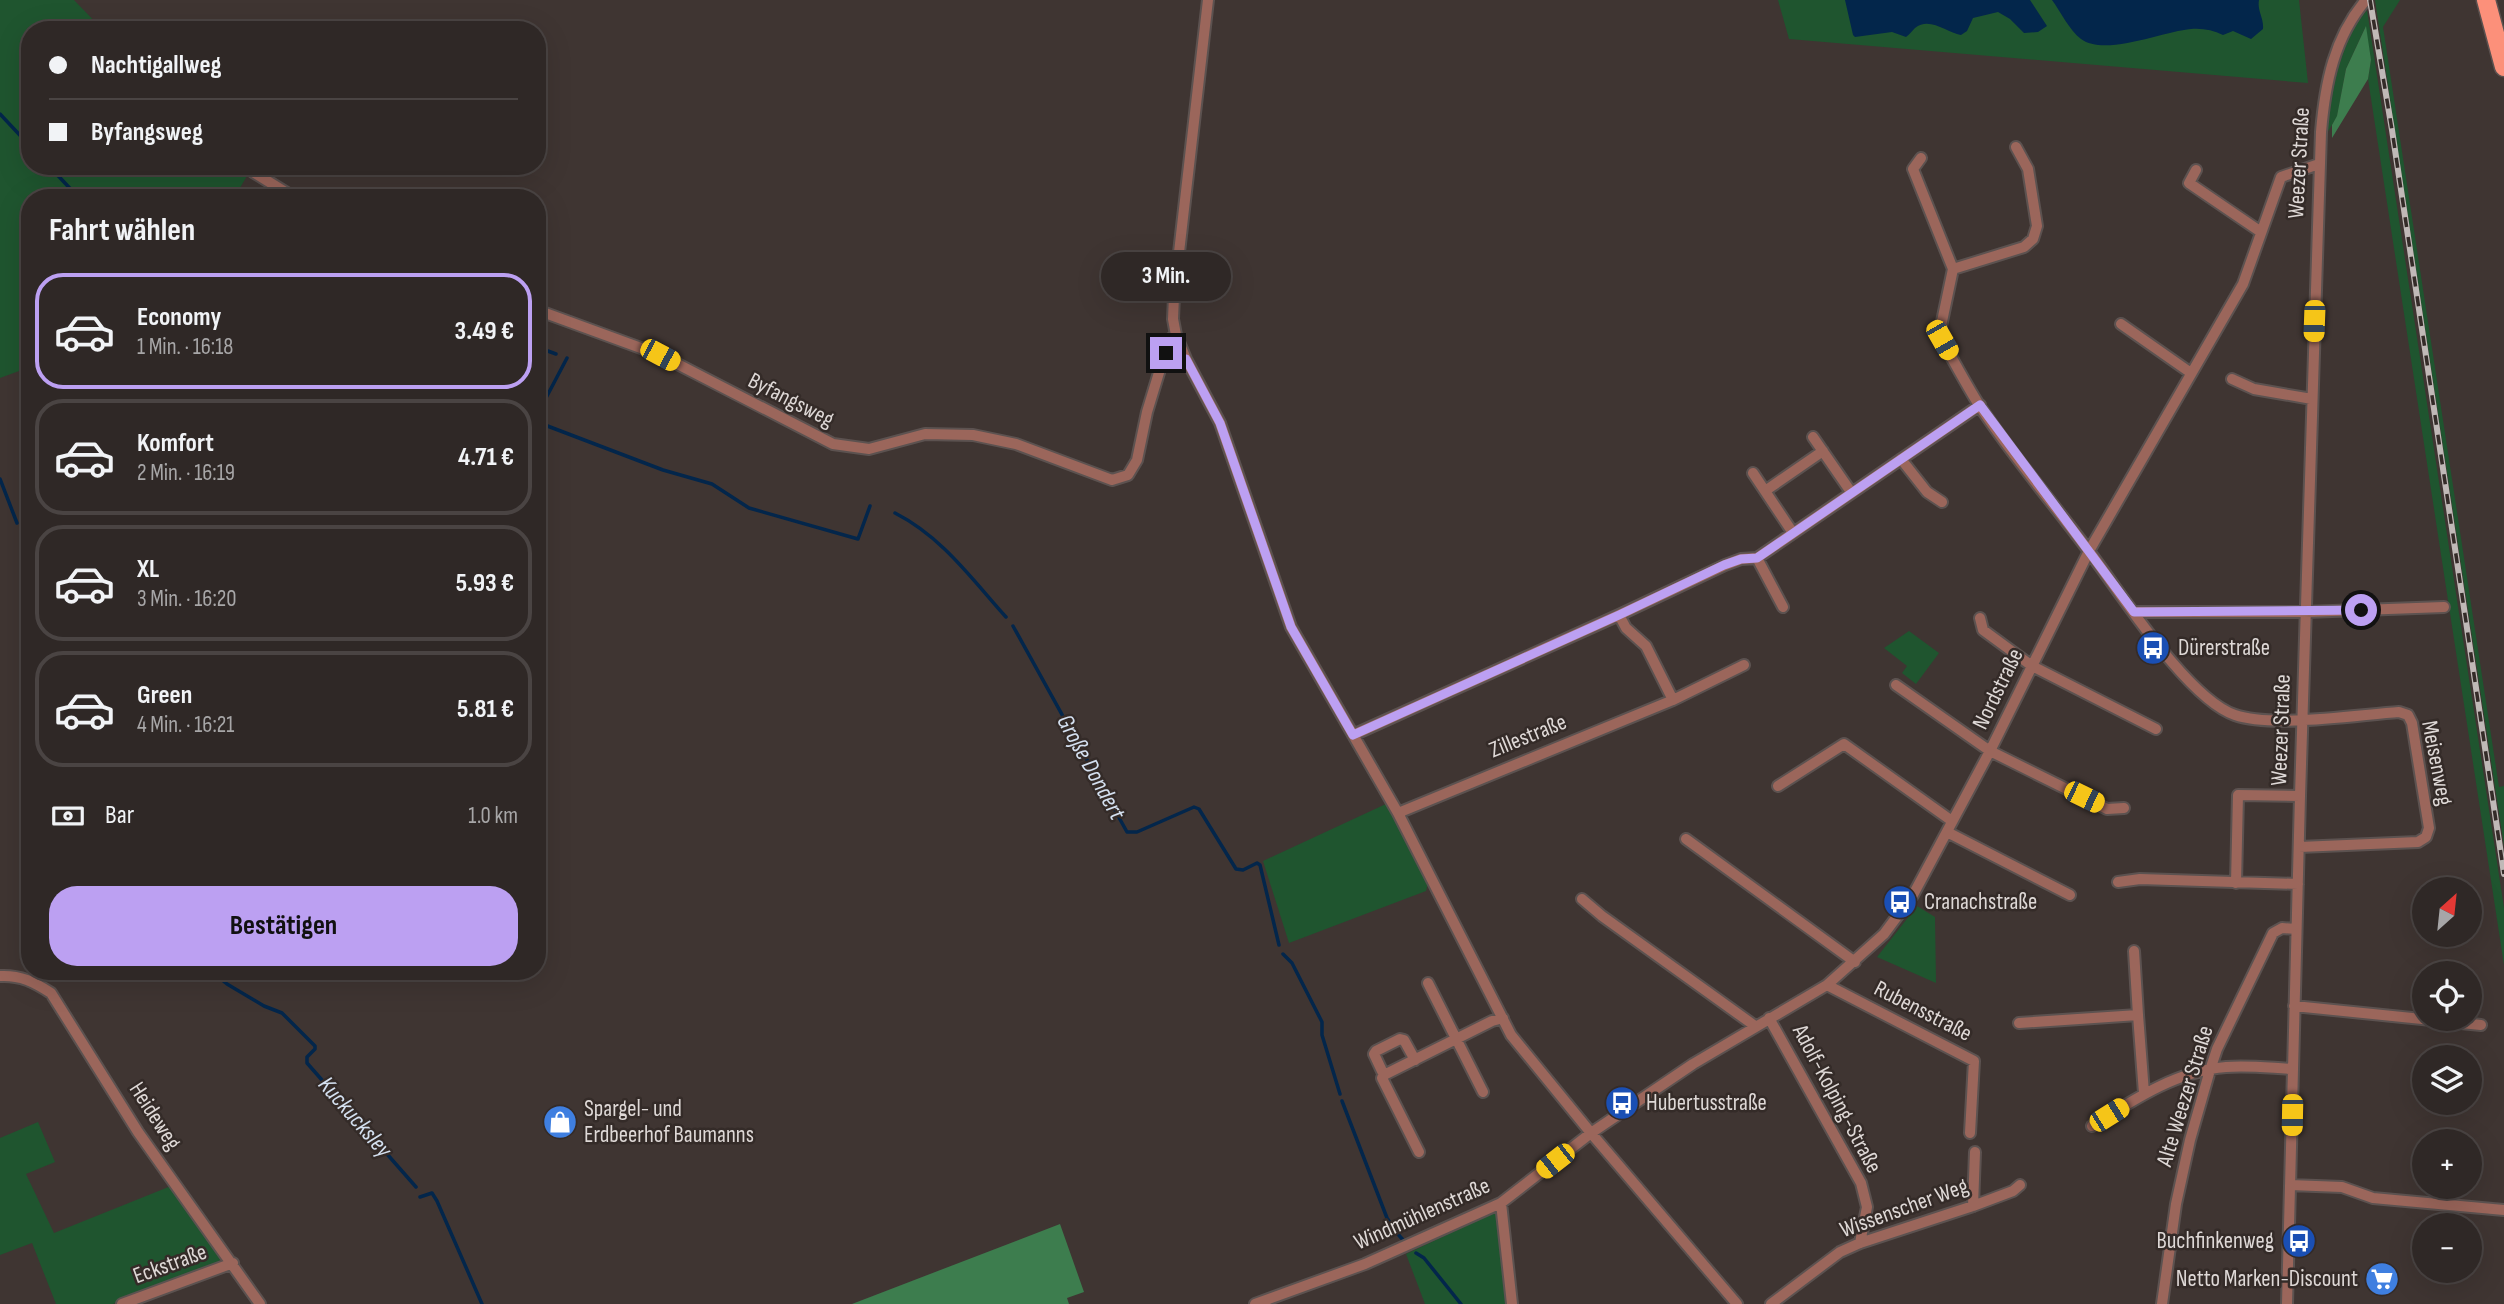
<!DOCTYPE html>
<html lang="de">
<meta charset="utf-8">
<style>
:root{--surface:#2f2826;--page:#3b3432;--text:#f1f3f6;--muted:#a7a6a7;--line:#4a4443;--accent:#bca0f2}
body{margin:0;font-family:"Sofia Sans Condensed",sans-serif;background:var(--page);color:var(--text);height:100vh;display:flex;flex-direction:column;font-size:26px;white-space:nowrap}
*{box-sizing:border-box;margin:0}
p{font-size:23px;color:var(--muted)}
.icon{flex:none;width:38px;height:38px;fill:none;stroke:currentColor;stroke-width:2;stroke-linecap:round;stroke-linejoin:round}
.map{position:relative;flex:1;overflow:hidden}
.panel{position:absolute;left:21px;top:189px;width:525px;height:791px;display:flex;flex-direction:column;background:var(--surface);border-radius:28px;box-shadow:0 7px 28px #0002,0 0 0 2px var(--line)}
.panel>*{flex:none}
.top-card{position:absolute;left:21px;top:21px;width:525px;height:154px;border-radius:28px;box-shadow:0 7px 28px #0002,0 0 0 2px var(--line);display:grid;align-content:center;height:154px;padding:0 28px;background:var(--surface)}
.needle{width:46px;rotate:27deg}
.fabs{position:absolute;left:2412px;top:877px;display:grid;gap:14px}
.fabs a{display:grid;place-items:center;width:70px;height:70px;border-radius:50%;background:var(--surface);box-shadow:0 7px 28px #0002,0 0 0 2px var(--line);font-size:35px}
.end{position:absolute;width:32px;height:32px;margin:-16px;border:9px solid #bca0f2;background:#111;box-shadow:0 0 0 4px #111}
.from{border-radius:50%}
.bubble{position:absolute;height:49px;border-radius:24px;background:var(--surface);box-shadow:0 7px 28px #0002,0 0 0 2px var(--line);font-size:23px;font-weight:700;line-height:49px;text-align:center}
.car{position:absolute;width:21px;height:42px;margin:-21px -10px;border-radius:9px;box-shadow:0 0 5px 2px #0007;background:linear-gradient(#f5c518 24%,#345 0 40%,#f5c518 0 76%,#345 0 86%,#f5c518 0)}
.top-card b{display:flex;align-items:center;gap:24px;height:66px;font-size:26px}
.top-card b+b{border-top:2px solid var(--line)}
.top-card i{width:18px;height:18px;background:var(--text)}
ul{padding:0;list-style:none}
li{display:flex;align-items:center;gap:21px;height:116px;margin:0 14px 10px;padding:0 14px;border:4px solid var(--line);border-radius:28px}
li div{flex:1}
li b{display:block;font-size:26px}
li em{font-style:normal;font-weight:700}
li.on{border-color:var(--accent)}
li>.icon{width:63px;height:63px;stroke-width:1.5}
h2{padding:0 28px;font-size:32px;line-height:84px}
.pay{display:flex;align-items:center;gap:18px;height:77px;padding:0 28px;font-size:26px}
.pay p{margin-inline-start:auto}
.cta{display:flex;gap:14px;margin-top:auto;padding:14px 28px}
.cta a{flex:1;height:80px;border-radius:28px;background:var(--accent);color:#111;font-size:28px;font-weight:700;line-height:80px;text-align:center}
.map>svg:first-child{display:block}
</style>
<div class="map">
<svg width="2504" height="1304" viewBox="0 0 2504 1304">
<rect width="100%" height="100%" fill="#3f3532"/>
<!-- green -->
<path fill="#1f552f" d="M0,0H74L103,30H30V166H240L247,176L234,198H30V367L0,378Z
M1778,0H2299L2308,83L1789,39Z
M2375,0H2400L2383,27L2499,787L2504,786V846Z
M2367,10L2504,908V965L2368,79L2371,60L2365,28L2346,69L2337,117L2327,133C2332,91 2339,43 2367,10Z
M1909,631L1939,653L1916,684L1902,673L1907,666L1884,648Z
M1388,803L1428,883L1426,891L1289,943L1263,861Z
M1917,906L1935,917L1936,983L1877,957Z
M38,1122L55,1162L26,1174L54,1233L171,1186L221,1258L218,1263L113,1304H56L32,1243L0,1255V1138Z
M1499,1210L1508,1304H1425L1406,1254Z"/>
<!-- forest -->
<path fill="#3d7d4e" d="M2366,26L2371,60L2368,79L2332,138V125L2337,116L2346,69Z
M1060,1224L1084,1292L1067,1298L1069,1304H852Z"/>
<!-- water -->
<path fill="#03264b" d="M1845,0H2030L2047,26L2038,32L2024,33L2010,19L1998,12L1973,18L1967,31L1961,35C1947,33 1930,16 1915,28C1912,31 1910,34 1906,37L1892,32L1855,37L1853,35Z
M2052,0H2259C2257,11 2264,18 2263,29L2251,39L2233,31L2223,35C2213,30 2202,28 2191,29C2164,31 2105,57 2081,39C2069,30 2061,12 2052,0Z"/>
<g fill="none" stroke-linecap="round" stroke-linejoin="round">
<!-- stream -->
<path stroke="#03264b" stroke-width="3.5" d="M0,114L30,146
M49,166L79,198
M537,347L556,354
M537,415L567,358
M537,422L663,470L712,484L749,508L858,539L870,506
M0,479L17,523
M895,513C942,537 971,578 1006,617
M22,537L30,558
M1013,626L1127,832H1137L1194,807L1199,809L1236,869L1243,870L1257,863L1260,865L1279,945
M1283,954L1292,963L1322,1022V1035L1340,1094
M211,971L227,984L264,1006L282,1013L315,1046V1049L307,1057V1063L416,1187
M1342,1101L1387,1218L1396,1232L1404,1241
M420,1197L432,1193L437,1201L482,1304
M1416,1253L1424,1258L1461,1304"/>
<!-- street casing -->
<g stroke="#5c5250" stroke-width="14">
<path id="street" d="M1208,0L1174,296L1173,319L1176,335L1186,359L1220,423L1291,627L1398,813L1511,1035L1591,1133L1737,1304
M1921,158L1913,169L1953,269L1940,331L1942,340C1954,362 1966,384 1979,405C2013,457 2054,504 2091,554C2122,595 2188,699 2235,715C2273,728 2356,715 2399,712L2408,715L2412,723L2429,828L2426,837L2418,842L2299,847
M2196,170L2189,183L2261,232
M253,172L295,198
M1953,269L2024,247L2033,239L2037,226L2028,169L2016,147
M537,310L660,355L833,444L869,449L925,434L973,435L1016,444L1112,480L1128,475L1137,460L1147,412L1161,366L1170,339L1176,335
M2121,324L2191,373
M1161,366L1186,359
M2232,379L2254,389L2312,399
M1813,437L1851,492
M1901,459L1927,492L1942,502
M1753,473L1793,533
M1765,491L1823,451
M1783,607L1757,558L1980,405
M2134,612H2305L2444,607
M1619,615L1626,628L1646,646L1673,700
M1980,618L1983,630L2032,666L2156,729
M1896,685L1990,751L2107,809L2124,808
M1353,735L1619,615L1725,565L1741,559L1757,558
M1778,786L1844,744L1952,821
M1398,813L1673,700L1744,665
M1947,832L2070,895
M1686,839L1855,962
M2118,882L2140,879L2298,884
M2236,883L2238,795L2300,796
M1582,899L1602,916L1755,1026
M2134,951L2138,1015
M0,976C21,975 34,982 51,993L138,1132L260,1304
M1428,983L1483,1092
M1827,985L1974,1061L1970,1133
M2294,1006L2481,1025
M1769,1018L1861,1183L1867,1207L1860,1243
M2019,1023L2138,1015L2144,1093
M1415,1060L1404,1040L1400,1039L1376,1051L1374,1054L1382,1071L1386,1074L1492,1021L1503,1018
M1384,1073L1382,1078L1419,1152
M2092,1126C2133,1100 2176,1071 2226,1067C2248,1065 2271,1068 2293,1069
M2290,1185L2342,1187L2373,1198L2504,1210
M1501,1203L1512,1304
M1973,1206L1975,1152
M122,1304L233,1263
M1255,1304L1365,1264L1501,1203L1591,1133L1693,1064L1827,985L1884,934L1913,895L1990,751L2089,551L2243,284L2281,177L2319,164
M1771,1304L1840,1252L1860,1243L1973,1206L2013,1191L2020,1185
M2162,1304L2176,1204L2190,1140L2210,1070L2217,1049L2273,933L2282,928L2296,929
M2287,1304L2300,796L2321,132C2325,84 2334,37 2366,0"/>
</g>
<!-- primary casing -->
<g stroke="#5c5250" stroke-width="21">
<path id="primary" d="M2486,0L2504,67"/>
</g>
<!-- street -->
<use href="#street" stroke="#9b665b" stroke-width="10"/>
<!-- primary -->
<use href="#primary" stroke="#fc907a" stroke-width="18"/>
<!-- rail casing -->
<g stroke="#c0b9b7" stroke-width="6">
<path id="rail" d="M2370,0L2392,130L2504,874"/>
</g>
<!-- rail -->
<use href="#rail" stroke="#342b28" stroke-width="3.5" stroke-dasharray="10" stroke-linecap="butt"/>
</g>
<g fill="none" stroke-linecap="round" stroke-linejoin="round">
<!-- route -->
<path stroke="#bca0f2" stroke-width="9" d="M1166,353L1161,366L1186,359L1220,423L1291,627L1353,735L1619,615L1724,565L1741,559L1757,558L1980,405L2134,612L2361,610"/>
</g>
<!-- icons -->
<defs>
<g id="bus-disc" transform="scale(1.75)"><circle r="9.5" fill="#1a4fb4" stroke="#342b28"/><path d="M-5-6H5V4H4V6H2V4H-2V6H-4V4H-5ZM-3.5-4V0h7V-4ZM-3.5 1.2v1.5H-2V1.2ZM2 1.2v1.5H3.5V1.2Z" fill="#fff"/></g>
<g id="shop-disc" transform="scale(1.75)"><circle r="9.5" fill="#3f7fe0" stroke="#342b28"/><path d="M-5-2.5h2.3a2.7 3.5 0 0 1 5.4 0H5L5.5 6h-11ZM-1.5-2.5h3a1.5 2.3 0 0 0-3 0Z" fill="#fff"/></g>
<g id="supermarket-disc" transform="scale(1.75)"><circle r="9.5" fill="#3f7fe0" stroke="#342b28"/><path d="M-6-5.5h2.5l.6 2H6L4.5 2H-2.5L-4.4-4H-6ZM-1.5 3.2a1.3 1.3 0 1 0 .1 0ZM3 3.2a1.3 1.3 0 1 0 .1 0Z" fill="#fff"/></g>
</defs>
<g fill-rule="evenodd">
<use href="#bus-disc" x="2153" y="648"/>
<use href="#bus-disc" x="1900" y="902"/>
<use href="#bus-disc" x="1622" y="1103"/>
<use href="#shop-disc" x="560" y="1122"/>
<use href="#bus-disc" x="2299" y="1241"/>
<use href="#supermarket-disc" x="2382" y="1279"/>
</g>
<g text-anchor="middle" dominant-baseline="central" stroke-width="5" stroke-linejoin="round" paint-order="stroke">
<!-- street labels -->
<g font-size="23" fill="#ded8d6" stroke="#342b28">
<text transform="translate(2299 163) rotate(-87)">Weezer Straße</text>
<text transform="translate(791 400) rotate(27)">Byfangsweg</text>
<text transform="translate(1998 689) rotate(-64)">Nordstraße</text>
<text transform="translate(2281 730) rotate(-88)">Weezer Straße</text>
<text transform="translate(1528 736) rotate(-22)">Zillestraße</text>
<text transform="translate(2437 763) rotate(79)">Meisenweg</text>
<text transform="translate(1923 1011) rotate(27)">Rubensstraße</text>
<text transform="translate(2185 1096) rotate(-73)">Alte Weezer Straße</text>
<text transform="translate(1837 1099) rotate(62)">Adolf-Kolping-Straße</text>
<text transform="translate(155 1116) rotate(57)">Heideweg</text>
<text transform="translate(1904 1208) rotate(-20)">Wissenscher Weg</text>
<text transform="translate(1422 1214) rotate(-24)">Windmühlenstraße</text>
<text transform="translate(170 1264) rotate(-20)">Eckstraße</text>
</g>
<!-- poi labels -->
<g font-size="23" fill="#ded8d6" stroke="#342b28" text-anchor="start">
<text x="2178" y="648">Dürerstraße</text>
<text x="1924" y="902">Cranachstraße</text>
<text x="1646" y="1103">Hubertusstraße</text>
<text x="584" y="1109">Spargel- und<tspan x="584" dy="26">Erdbeerhof Baumanns</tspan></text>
<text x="2274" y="1241" text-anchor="end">Buchfinkenweg</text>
<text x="2358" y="1279" text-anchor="end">Netto Marken-Discount</text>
</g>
<!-- water labels -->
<g font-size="24" font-style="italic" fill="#d4e0f0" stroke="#342b28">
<text transform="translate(1091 767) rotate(61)">Große Dondert</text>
<text transform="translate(355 1117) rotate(49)">Kuckucksley</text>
</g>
</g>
</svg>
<div class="fabs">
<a><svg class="needle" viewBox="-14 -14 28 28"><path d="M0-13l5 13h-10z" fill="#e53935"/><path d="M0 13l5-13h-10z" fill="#a7a6a7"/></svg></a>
<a><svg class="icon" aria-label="locate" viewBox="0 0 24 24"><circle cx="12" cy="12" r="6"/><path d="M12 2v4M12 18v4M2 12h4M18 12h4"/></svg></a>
<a><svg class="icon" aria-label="layers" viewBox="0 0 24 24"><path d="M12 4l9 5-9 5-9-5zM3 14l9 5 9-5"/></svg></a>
<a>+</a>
<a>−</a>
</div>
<i class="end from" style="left:2361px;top:610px"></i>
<i class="end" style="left:1166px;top:353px"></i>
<div class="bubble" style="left:1101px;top:252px;width:130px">3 Min.</div>
<i class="car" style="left:2314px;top:321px;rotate:182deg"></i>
<i class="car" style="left:1942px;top:340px;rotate:150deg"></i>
<i class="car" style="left:660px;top:355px;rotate:118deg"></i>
<i class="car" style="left:2084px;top:797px;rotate:116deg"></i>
<i class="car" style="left:2109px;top:1115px;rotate:58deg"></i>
<i class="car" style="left:2292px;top:1115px;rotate:181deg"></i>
<i class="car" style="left:1555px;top:1161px;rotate:232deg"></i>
<div class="top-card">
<b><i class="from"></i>Nachtigallweg</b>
<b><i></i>Byfangsweg</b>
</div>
<section class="panel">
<h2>Fahrt wählen</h2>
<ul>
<li class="on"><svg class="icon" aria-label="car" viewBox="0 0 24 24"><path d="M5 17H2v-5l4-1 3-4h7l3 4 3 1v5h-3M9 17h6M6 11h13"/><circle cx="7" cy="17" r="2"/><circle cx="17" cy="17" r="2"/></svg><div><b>Economy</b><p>1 Min. · 16:18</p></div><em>3.49 €</em></li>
<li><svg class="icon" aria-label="car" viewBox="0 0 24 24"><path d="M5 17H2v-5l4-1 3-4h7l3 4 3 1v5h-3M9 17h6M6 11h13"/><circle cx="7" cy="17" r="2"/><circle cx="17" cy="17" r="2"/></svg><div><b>Komfort</b><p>2 Min. · 16:19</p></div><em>4.71 €</em></li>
<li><svg class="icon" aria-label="car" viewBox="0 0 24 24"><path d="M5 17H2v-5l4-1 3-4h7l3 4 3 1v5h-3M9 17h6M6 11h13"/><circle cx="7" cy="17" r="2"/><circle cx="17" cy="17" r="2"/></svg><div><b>XL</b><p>3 Min. · 16:20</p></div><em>5.93 €</em></li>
<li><svg class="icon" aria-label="car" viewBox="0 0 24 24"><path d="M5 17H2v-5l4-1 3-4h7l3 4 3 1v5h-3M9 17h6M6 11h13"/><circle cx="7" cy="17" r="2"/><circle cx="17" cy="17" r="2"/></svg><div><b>Green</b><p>4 Min. · 16:21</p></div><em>5.81 €</em></li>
</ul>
<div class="pay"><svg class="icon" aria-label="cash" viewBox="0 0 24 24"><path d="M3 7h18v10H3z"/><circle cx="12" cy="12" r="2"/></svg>Bar<p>1.0 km</p></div>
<div class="cta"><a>Bestätigen</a></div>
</section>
</div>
